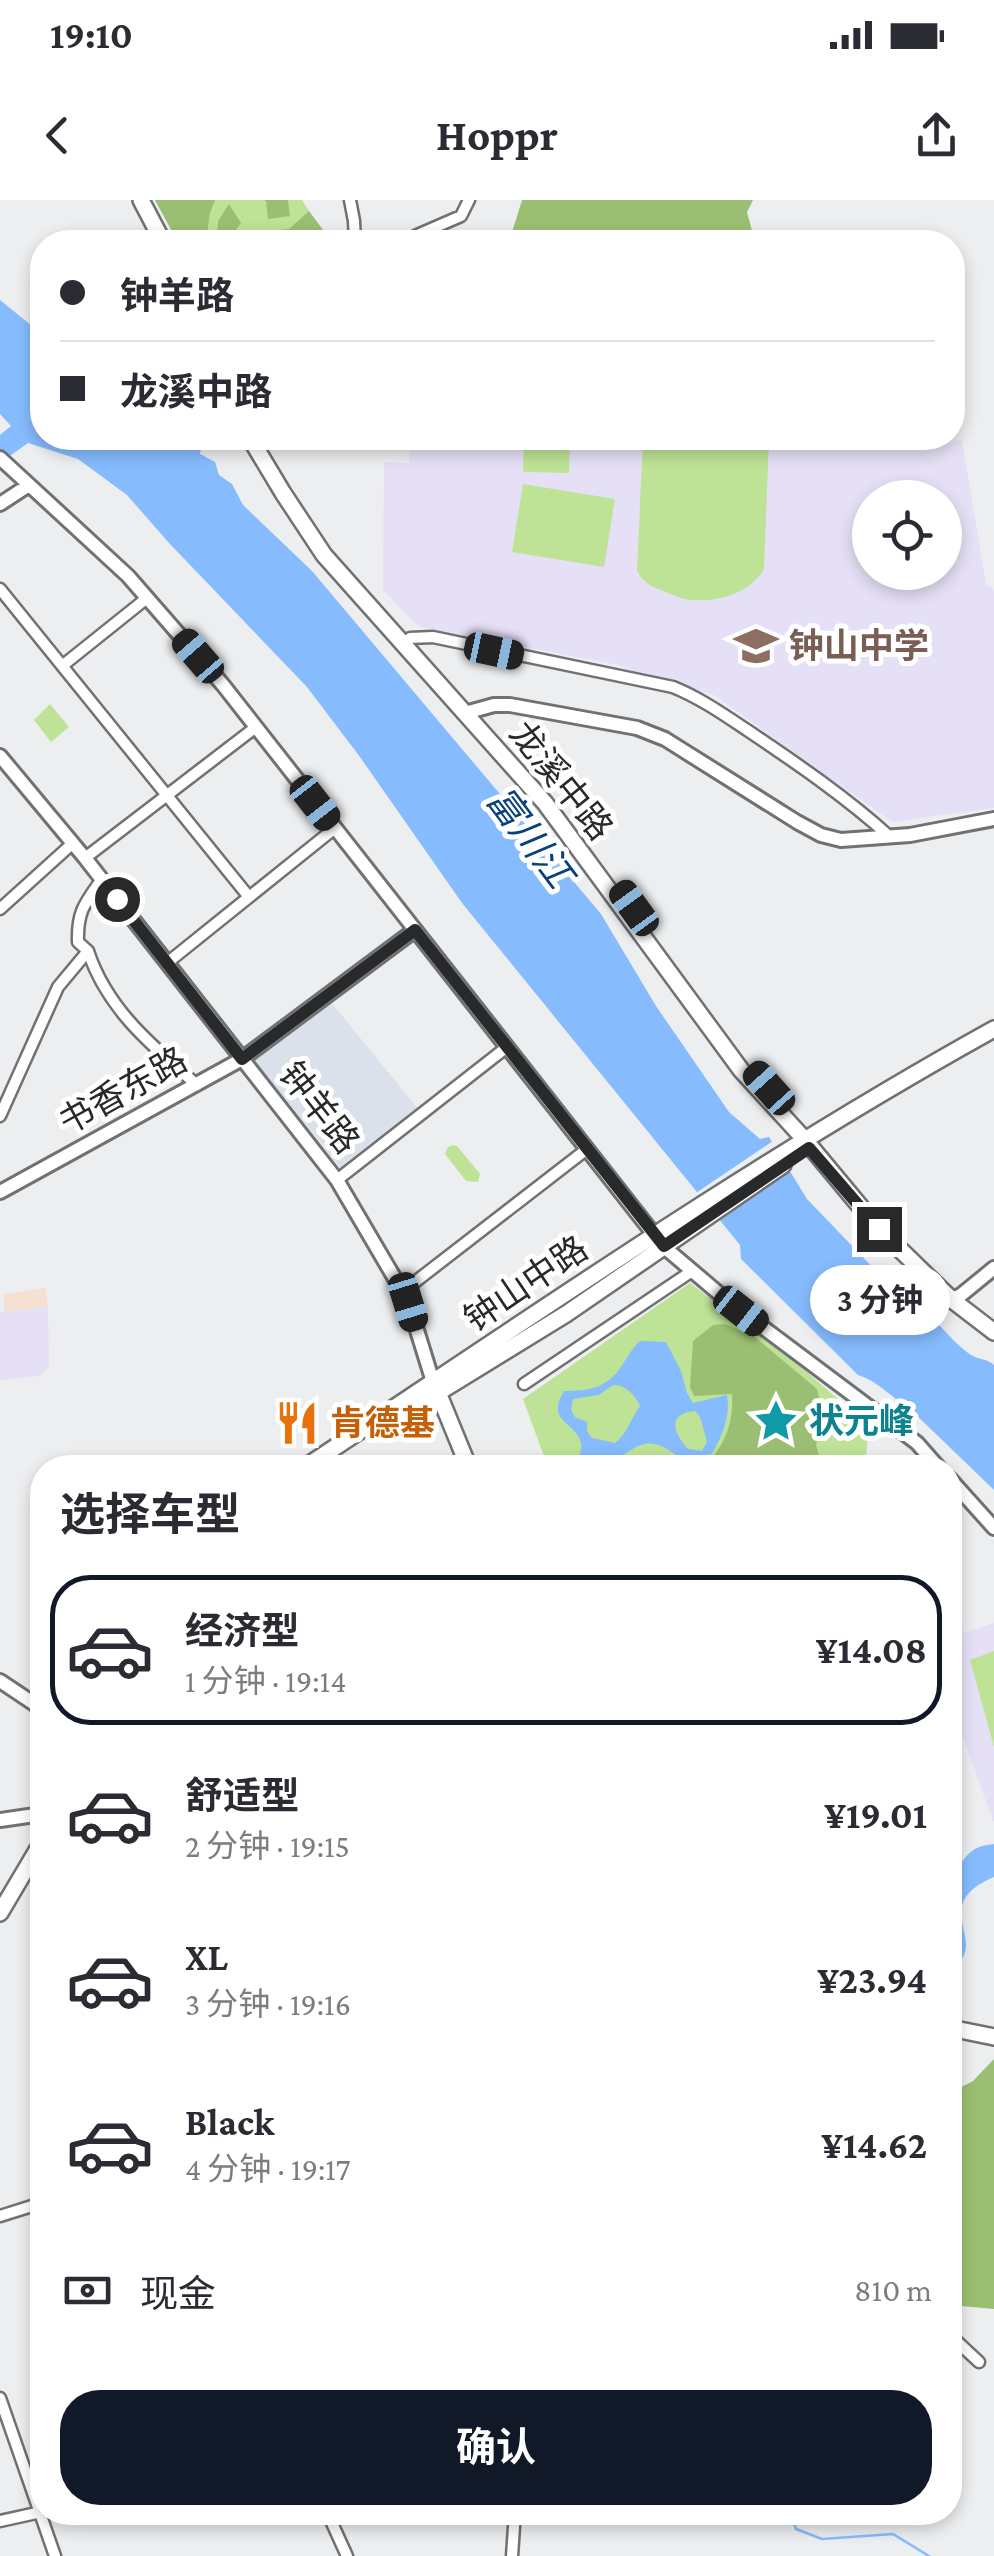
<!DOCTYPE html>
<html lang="zh">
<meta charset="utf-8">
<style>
:root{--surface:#fff;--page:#f2f2f3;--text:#2b2b33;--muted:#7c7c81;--line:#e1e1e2;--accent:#111827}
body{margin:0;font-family:"Crimson Pro","Noto Sans SC",serif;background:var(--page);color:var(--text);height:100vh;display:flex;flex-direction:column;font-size:38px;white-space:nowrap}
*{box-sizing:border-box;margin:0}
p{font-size:32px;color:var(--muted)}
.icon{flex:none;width:55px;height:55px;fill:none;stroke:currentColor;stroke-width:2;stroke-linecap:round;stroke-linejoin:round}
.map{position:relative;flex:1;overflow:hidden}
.panel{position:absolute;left:30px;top:1255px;width:932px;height:1070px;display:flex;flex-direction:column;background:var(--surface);border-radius:40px;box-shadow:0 5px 15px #0003}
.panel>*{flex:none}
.guide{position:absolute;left:30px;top:30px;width:935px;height:220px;border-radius:40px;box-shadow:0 5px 15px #0003;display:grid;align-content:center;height:220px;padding:0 30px;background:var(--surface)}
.buttons{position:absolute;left:852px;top:280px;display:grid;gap:20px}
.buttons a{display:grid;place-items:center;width:110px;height:110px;border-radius:50%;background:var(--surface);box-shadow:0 5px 15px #0003;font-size:50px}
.end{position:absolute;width:45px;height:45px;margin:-22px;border:12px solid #28292a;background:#fff;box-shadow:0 0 0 5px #fff}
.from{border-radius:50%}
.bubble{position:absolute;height:70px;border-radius:35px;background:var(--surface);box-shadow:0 5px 15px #0003;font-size:32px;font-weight:700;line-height:70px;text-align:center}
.car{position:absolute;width:30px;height:60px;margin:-30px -15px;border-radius:12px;box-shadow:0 0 8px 2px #0007;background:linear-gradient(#222 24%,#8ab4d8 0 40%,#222 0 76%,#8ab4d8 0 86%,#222 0)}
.guide b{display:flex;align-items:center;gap:35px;height:95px;font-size:38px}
.guide b+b{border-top:2px solid var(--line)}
.guide i{width:25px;height:25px;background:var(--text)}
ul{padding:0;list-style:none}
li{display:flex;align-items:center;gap:30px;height:150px;margin:0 20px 15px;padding:0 10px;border:5px solid transparent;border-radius:40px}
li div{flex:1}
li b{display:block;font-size:38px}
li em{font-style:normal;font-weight:700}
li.active{border-color:var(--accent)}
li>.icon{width:90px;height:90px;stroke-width:1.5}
h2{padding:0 30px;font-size:45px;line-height:120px}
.pay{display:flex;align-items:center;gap:25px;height:110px;padding:0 30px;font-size:38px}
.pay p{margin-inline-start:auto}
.button{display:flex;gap:20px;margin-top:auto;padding:20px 30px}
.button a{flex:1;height:115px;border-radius:40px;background:var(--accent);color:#fff;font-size:40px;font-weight:700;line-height:115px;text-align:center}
.status{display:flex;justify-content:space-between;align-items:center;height:70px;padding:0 50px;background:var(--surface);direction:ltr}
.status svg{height:28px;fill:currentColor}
header{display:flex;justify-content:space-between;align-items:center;height:130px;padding:0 30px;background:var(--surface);font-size:45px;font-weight:700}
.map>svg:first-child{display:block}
</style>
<div class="status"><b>19:10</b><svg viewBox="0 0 49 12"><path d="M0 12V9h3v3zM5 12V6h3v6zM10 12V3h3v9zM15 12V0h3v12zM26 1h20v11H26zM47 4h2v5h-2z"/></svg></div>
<header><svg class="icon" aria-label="back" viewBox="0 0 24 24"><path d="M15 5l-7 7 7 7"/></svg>Hoppr<svg class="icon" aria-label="share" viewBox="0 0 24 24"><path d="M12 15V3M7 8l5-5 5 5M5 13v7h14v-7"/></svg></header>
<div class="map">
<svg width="994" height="2356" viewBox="0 0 994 2356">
<rect width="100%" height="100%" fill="#eceef0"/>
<!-- built -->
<path fill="#dbe1ea" d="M330,801L419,910L342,970L252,857Z"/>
<!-- industrial -->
<path fill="#f5e0d2" d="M45,1088L48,1107L5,1112L3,1094Z"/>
<!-- education -->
<path fill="#e6e0f6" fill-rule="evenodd" d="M410,238H861V251L962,240L986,384L994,390V608L892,622L714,495L647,477L619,465L419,427L383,390L384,262L409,263ZM870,298H945V372H870Z
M48,1107L49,1167L40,1176L0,1180V1112Z
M994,1423V1621H993L961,1531L950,1482V1437Z"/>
<!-- green -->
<path fill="#bee396" d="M155,0H302L309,11L289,30L259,32L249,42H178Z
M524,238H570L569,273L523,272Z
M643,238H769L764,369C749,395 713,404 685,399C676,397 669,393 661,390C650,386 642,382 637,370Z
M523,284L615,299L604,367L512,352Z
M50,504L69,527L51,542L34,520Z
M453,945L457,946L480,974L478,982L466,981L445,954L448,947Z
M690,1083L801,1167L869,1226L865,1267H548L523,1199Z
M994,1451V1547L970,1460Z"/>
<!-- forest -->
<path fill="#9bbf72" d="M155,0H215L210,13L207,34L185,42H178Z
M263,0H288L290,16L268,19L266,1Z
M522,0H753L747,12L755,42H509Z
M229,4L241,23L227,42H217L218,21Z
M309,11L332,42H249L259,32L289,29Z
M725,1124L756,1138L817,1189L821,1206V1226L816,1245L822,1267H668L670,1263L711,1259C727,1240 734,1218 732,1194L694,1196L690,1187L693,1141L713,1125Z
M994,1859V2109L961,2106L950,2114V1893L973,1881Z"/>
<!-- water -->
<path fill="#86bcfe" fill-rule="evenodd" d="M0,100L42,134V238H202L200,254L215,262L219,275L232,284L243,305L312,371L601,714L656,806L729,912L760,939L769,937L807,999L905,1101C937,1114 946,1138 971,1155C979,1160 986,1158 994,1165V1290L910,1209C892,1198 878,1181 858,1175L741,1059L740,1045L462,703L360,557L307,487L169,343L127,295L78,259L28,243L0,263V235L11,226L0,214Z
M640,1141L666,1142L681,1171L687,1193L693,1203L727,1195C731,1216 722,1236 712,1254L681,1259C653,1236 643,1240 615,1261V1267H574C577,1260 583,1251 581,1243C576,1221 545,1223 564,1191C588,1191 607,1188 621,1167C628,1157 631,1149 640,1141ZM613,1185C625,1184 636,1196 640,1206C630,1219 628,1233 615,1243L592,1238L587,1231V1222L575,1217L571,1210L573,1199L599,1195ZM695,1211L700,1217L707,1242L702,1251L688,1249C674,1233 666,1214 695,1211Z
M994,1644V1677C925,1706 994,1743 950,1770C950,1756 955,1744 954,1731C953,1726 951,1721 950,1716C947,1694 953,1666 972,1651C978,1646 987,1645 994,1644Z"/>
<!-- pier -->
<path fill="#eceef0" d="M776,939L794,968L715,1021L693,995Z"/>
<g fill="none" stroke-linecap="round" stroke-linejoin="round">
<!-- stream -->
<path stroke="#86bcfe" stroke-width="2.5" d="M790,2312L796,2329L822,2339L893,2334L929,2356"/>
<!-- minor casing -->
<g stroke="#707173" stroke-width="15">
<path id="minor" d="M350,0L354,21L355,42
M412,42L415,36L461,16L469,0
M0,389L249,697
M410,438L433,437L673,487C700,498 723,514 747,530C796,563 846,597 890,637
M62,466L147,398
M85,658L256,527
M0,709L73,643
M88,751C107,809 152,846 197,885
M167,763L335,628
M0,916L58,787L88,751L78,742C77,711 85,703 102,679
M337,980L507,847
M402,1092L587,949
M524,1184L692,1071
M0,2016L32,2006L42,2000
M950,2135L979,2162
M0,2198L55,2356
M327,2312L347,2356
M0,2321L41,2312
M512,2356L515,2312"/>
</g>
<!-- tertiary casing -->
<g stroke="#707173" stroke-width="18">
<path id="tertiary" d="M0,258L128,376L223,485L663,1046L729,1102L917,1243L939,1268
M0,304L29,285
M465,513L494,505H510L637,528L665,539L797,622L821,635L841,640L910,635L994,619
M0,556L85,658L337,980L408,1101L433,1182
M0,992L242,859L415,730
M951,1099L961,1095L994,1068
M950,1279L994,1328
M0,1481L42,1509
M0,1620L42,1614"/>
</g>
<!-- secondary casing -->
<g stroke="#707173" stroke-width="20">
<path id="secondary" d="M141,0L163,42
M250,238L283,293L324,355L545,603L741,870L805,940L879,1029L951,1099L994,1132
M435,1185L469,1268
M392,1221L566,1114L783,965
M304,1268C531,1117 756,961 994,829
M0,1713L42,1642
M950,1828L994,1837"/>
</g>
<!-- minor -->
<use href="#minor" stroke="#fff" stroke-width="10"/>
<!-- tertiary -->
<use href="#tertiary" stroke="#fff" stroke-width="12"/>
<!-- secondary -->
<use href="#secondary" stroke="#fff" stroke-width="15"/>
</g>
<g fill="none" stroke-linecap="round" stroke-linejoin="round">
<!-- route -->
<path stroke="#28292a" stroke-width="12" d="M117,699L242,859L415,730L664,1046L809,948L879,1029"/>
</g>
<!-- icons -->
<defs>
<g id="school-bare" transform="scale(3.45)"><path d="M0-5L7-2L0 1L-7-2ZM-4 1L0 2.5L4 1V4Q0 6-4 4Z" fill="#8d6e63" stroke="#fff" stroke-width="2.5" paint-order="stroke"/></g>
<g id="sight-bare" transform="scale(3.45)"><path d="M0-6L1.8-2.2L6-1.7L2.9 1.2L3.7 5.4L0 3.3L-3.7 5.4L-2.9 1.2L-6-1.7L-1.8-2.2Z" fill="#0f9aa8" stroke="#fff" stroke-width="2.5" paint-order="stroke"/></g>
<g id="restaurant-bare" transform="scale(3.45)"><path d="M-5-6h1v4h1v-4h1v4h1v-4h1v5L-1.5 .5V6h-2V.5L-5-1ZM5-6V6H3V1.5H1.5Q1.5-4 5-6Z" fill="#e8710a" stroke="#fff" stroke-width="2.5" paint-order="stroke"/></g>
</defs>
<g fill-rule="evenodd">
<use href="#school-bare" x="756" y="446"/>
<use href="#sight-bare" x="776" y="1221"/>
<use href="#restaurant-bare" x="297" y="1223"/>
</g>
<g text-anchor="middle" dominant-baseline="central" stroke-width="10" stroke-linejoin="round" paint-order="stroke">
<!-- education labels -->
<g font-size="35" font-weight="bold" fill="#785e54" stroke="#fff" text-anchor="start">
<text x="789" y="446">钟山中学</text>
</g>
<!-- street labels -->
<g font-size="35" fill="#28292a" stroke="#fff">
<text transform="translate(561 581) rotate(51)">龙溪中路</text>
<text transform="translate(123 891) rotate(-29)">书香东路</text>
<text transform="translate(319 908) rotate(52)">钟羊路</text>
<text transform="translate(526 1084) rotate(-34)">钟山中路</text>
</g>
<!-- culture labels -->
<g font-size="35" font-weight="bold" fill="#0d838f" stroke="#fff" text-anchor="start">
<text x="809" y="1221">状元峰</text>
</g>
<!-- food labels -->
<g font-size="35" font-weight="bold" fill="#c56008" stroke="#fff" text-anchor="start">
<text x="330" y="1223">肯德基</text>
</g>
<!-- water labels -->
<g font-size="38" font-style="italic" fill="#09417b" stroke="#fff">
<text transform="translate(530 637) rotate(53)">富川江</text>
</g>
</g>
</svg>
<div class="buttons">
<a><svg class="icon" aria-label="locate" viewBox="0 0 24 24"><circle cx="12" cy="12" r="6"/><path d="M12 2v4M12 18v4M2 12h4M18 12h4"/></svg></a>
</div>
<i class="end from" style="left:117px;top:699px"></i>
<i class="end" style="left:879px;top:1029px"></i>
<div class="bubble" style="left:810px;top:1065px;width:140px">3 分钟</div>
<i class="car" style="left:494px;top:451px;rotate:102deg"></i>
<i class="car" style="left:198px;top:456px;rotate:319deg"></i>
<i class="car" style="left:315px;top:603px;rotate:142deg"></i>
<i class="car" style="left:634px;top:708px;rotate:324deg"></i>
<i class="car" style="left:769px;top:888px;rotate:318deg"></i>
<i class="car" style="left:408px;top:1102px;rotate:163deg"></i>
<i class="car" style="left:741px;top:1111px;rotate:128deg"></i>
<div class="guide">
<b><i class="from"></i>钟羊路</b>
<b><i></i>龙溪中路</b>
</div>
<section class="panel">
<h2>选择车型</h2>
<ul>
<li class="active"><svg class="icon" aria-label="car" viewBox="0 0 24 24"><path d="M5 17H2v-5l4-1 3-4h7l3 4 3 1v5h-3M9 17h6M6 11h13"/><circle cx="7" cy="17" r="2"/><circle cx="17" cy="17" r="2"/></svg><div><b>经济型</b><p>1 分钟 · 19:14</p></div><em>¥14.08</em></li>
<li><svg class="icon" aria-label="car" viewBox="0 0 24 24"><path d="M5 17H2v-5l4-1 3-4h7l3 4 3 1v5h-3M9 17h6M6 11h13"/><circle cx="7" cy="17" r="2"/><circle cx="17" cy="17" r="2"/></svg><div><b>舒适型</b><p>2 分钟 · 19:15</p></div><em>¥19.01</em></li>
<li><svg class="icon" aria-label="car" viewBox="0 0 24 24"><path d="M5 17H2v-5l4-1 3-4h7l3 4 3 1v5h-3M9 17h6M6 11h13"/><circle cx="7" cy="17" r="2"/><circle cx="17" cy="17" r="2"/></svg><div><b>XL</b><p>3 分钟 · 19:16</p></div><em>¥23.94</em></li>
<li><svg class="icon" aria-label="car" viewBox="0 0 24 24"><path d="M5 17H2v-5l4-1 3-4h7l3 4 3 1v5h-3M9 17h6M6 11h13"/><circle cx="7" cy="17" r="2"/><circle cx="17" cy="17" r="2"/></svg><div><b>Black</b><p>4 分钟 · 19:17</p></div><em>¥14.62</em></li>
</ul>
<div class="pay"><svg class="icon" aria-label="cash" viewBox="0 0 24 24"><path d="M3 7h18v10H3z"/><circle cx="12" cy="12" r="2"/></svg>现金<p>810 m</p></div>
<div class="button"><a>确认</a></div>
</section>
</div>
